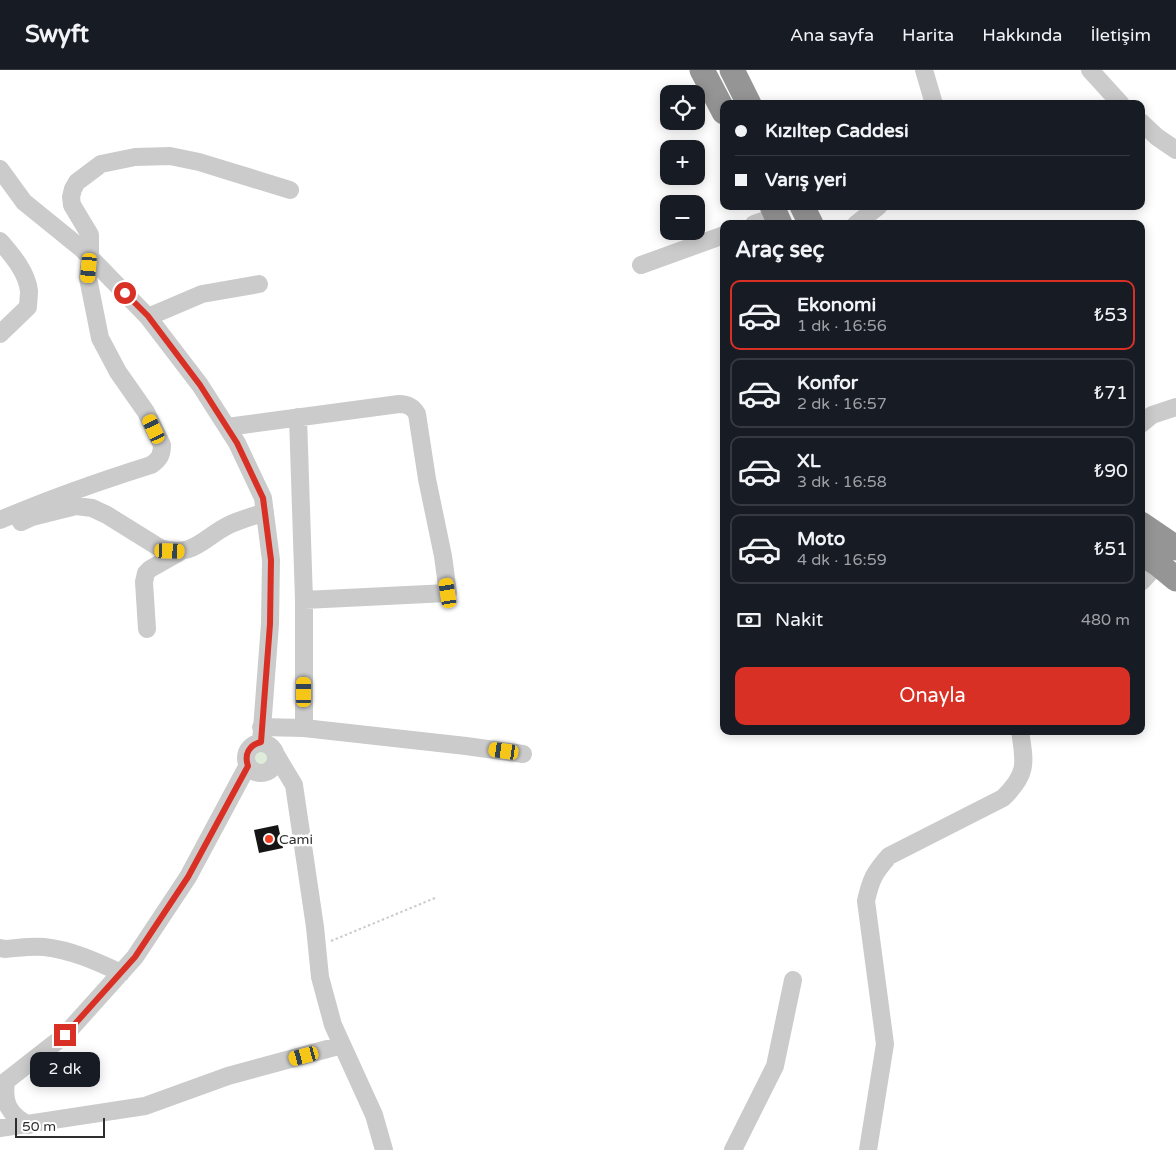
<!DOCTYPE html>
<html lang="tr">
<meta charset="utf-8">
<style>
:root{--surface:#171b24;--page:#20242c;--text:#f1f3f6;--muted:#9ea1a6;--line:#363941;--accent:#d93025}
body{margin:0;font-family:"Varela Round",sans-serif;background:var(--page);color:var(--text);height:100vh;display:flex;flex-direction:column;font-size:19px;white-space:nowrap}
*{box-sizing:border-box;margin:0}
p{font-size:16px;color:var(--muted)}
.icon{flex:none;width:28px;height:28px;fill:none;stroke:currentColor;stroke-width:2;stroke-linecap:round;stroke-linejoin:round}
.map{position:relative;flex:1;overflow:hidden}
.details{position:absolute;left:720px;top:150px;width:425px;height:515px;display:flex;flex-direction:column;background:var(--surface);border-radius:10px;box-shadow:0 2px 12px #0003}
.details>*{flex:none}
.hud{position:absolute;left:720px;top:30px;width:425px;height:110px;border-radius:10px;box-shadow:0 2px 12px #0003;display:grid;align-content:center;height:110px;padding:0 15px;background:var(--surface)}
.fabs{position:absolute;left:660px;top:15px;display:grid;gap:10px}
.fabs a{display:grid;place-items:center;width:45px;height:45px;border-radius:10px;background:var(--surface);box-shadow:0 2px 12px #0003;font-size:25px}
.scale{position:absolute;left:15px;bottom:12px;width:90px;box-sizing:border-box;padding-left:5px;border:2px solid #2e2e2e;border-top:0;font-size:14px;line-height:18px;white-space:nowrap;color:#2e2e2e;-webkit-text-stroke:4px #fff;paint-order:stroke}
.end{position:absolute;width:22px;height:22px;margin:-11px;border:6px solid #d93025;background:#fff;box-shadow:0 0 0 2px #fff}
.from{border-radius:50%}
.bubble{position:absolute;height:35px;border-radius:10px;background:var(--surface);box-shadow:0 2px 12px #0003;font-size:16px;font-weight:600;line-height:35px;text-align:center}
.car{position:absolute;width:15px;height:30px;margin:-15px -8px;border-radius:6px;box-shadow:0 0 4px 1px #0007;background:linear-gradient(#f5c518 24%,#345 0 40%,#f5c518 0 76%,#345 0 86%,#f5c518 0)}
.hud b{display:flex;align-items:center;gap:18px;height:48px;font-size:19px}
.hud b+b{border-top:1px solid var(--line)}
.hud i{width:12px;height:12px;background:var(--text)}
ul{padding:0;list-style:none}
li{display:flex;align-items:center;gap:15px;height:70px;margin:0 10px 8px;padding:0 5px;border:2px solid var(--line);border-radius:10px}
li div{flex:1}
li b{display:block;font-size:19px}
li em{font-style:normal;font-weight:600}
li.current{border-color:var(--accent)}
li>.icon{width:45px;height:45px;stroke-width:1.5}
h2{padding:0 15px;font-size:22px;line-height:60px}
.pay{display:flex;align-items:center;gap:12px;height:55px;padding:0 15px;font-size:19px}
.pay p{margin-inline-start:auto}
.primary-button{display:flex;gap:10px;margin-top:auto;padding:10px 15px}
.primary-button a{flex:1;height:58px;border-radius:10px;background:var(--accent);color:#fff;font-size:20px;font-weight:600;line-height:58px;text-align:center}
header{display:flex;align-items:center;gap:30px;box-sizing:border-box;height:70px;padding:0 25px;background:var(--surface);border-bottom:1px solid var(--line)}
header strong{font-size:24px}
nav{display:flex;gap:28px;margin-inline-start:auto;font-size:18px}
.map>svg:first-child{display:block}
</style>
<header>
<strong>Swyft</strong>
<nav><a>Ana sayfa</a><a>Harita</a><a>Hakkında</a><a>İletişim</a></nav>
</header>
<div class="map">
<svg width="1176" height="1080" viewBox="0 0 1176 1080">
<rect width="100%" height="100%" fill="#fff"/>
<!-- green -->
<path fill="#e0ecda" d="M252 688a9 9 0 1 1 18 0a9 9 0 1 1-18 0Z"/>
<!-- building -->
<path fill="#151515" d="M278,755L283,778L259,783L254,760Z"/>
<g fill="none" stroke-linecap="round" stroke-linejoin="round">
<!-- path -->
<path stroke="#cbcbcb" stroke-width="2" stroke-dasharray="2.5 2.5" stroke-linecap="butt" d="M331,871L435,828"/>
<!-- minor -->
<path stroke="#cbcbcb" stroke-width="18" d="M924,0L934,34
M1090,0L1121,34
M1141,52L1157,67L1176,80
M0,99L24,132L82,179L148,247L200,315L237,373L263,428L271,490L270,554L261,672
M754,154L777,146
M856,154L879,136
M0,171C12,185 27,202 29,221C29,227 28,232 28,237L0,264
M641,195L724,165
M148,247L202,224L259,214
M298,347L304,530V658
M1141,354L1152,345L1176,337
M227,357L399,334C408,334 413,337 417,344L427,409L443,486L448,523L304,530
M0,450C49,429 100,411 151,395C159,390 162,385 162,375L146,342L118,302L100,268L88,208L90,187V165L72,135L71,127L73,119L77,112L101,94L135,87L170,86L199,92L290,120
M21,452L32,447L76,436L92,438L107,445L160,478C194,489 204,466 231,454C242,449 254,446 265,442
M1141,512L1158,494
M147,559L144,512L146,503L150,499L180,482
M261,657L304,658L466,676L523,684
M246 688a15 15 0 1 1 30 0a15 15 0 1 1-30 0Z
M276,685L294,715L315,857L320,907L333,955L374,1045L384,1080
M0,878L5,879C18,878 31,876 44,877C71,880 96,891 121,903
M6,1012C3,1033 9,1045 29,1055
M0,1016L65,965L135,887L188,807L248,695
M0,1058L145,1036L228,1006L342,975
M733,1080L775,996L793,910
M868,1080L885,974L866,831C871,809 874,803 889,786L1003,728C1028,704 1025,693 1020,661"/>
<!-- highway -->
<path stroke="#959595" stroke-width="25" d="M702,0L724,42
M732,0L749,34
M772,136L780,154
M802,136L811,154
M1141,454L1176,478
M1141,483L1158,494L1176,509"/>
</g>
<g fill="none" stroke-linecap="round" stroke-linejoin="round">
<!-- route -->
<path stroke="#d93025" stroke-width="6" d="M65,965L135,887L188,807L248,696C244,684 249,675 261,672L270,554L271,490L263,428L237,373L200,315L148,246L125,223"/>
</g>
<!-- markers -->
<circle fill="#f04024" stroke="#fff" stroke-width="2" cx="269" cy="769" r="5"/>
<g text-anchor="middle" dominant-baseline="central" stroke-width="5" stroke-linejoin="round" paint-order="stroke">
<!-- poi labels -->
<g font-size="14" fill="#2e2e2e" stroke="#fff" text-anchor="start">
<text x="279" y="769">Cami</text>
</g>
</g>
</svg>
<div class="fabs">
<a><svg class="icon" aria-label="locate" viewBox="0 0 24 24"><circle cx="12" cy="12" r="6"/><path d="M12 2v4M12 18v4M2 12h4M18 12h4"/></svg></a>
<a>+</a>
<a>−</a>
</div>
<div class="scale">50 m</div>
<i class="end from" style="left:125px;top:223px"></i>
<i class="end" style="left:65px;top:965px"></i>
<div class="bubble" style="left:30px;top:982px;width:70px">2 dk</div>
<i class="car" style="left:89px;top:198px;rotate:185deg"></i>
<i class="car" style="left:154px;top:359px;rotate:335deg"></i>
<i class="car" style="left:170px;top:481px;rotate:92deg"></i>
<i class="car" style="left:448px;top:523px;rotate:351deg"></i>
<i class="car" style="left:304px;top:622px;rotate:0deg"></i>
<i class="car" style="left:504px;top:681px;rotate:278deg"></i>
<i class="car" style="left:304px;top:986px;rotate:255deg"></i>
<div class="hud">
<b><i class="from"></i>Kızıltep Caddesi</b>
<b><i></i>Varış yeri</b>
</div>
<section class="details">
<h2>Araç seç</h2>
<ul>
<li class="current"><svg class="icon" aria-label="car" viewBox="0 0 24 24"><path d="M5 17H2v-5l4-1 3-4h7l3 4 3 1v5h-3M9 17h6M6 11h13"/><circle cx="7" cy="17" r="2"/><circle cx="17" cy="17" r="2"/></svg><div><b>Ekonomi</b><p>1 dk · 16:56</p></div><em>₺53</em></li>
<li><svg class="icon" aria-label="car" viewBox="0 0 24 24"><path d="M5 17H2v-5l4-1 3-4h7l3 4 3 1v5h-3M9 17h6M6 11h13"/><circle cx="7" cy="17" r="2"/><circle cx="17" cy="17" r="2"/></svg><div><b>Konfor</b><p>2 dk · 16:57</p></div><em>₺71</em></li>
<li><svg class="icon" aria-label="car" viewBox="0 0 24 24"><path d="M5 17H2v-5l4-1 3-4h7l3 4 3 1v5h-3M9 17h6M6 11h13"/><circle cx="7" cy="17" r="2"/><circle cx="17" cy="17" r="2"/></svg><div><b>XL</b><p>3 dk · 16:58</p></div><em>₺90</em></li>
<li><svg class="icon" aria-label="car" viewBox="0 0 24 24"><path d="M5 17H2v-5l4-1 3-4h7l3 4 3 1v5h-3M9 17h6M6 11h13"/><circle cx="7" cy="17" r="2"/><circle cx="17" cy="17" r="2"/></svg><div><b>Moto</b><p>4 dk · 16:59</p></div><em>₺51</em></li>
</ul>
<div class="pay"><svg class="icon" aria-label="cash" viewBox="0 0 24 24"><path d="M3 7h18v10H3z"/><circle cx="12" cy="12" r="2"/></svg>Nakit<p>480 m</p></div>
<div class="primary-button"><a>Onayla</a></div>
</section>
</div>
